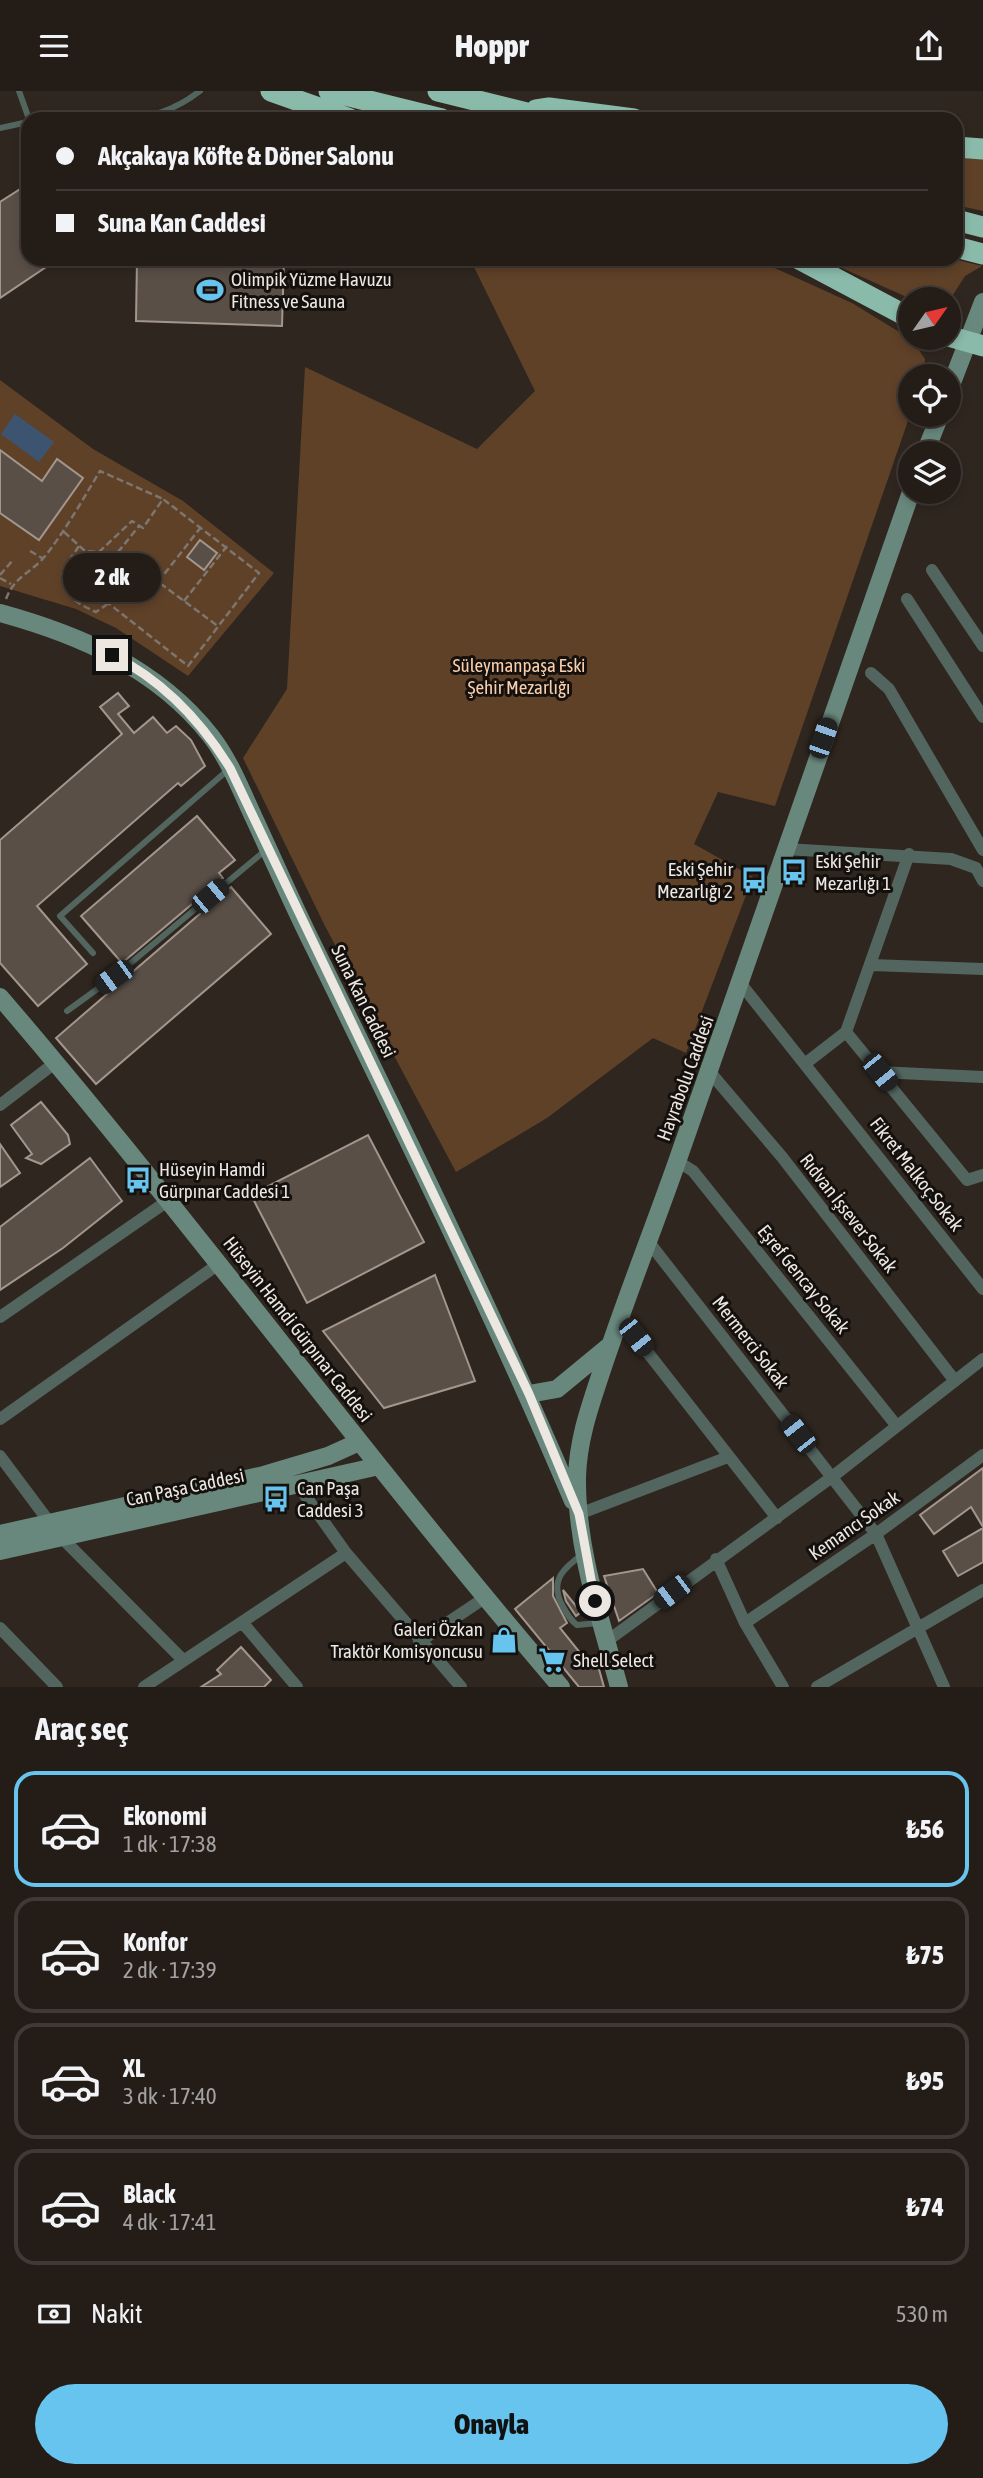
<!DOCTYPE html>
<html lang="tr">
<meta charset="utf-8">
<style>
:root{--surface:#231c17;--page:#2b2520;--text:#f1f3f6;--muted:#a3a1a1;--line:#403a36;--accent:#66c4ef}
body{margin:0;font-family:"Asap Condensed",sans-serif;background:var(--page);color:var(--text);height:100vh;display:flex;flex-direction:column;font-size:26px;white-space:nowrap}
*{box-sizing:border-box;margin:0}
p{font-size:23px;color:var(--muted)}
.icon{flex:none;width:38px;height:38px;fill:none;stroke:currentColor;stroke-width:2;stroke-linecap:round;stroke-linejoin:round}
.map{position:relative;height:1596px;overflow:hidden}
.sheet{display:flex;flex-direction:column;background:var(--surface);flex:1}
.sheet>*{flex:none}
.top-card{position:absolute;left:21px;top:21px;width:942px;height:154px;border-radius:21px;box-shadow:0 4px 10px #0003,0 0 0 2px var(--line);display:grid;align-content:center;height:154px;padding:0 35px;background:var(--surface)}
.needle{width:46px;rotate:56deg}
.buttons{position:absolute;left:898px;top:196px;display:grid;gap:14px}
.buttons a{display:grid;place-items:center;width:63px;height:63px;border-radius:50%;background:var(--surface);box-shadow:0 4px 10px #0003,0 0 0 2px var(--line);font-size:35px}
.end{position:absolute;width:32px;height:32px;margin:-16px;border:9px solid #ede7e2;background:#111;box-shadow:0 0 0 4px #111}
.from{border-radius:50%}
.bubble{position:absolute;height:49px;border-radius:24px;background:var(--surface);box-shadow:0 4px 10px #0003,0 0 0 2px var(--line);font-size:23px;font-weight:800;line-height:49px;text-align:center}
.car{position:absolute;width:21px;height:42px;margin:-21px -10px;border-radius:9px;box-shadow:0 0 5px 2px #0007;background:linear-gradient(#222 24%,#8ab4d8 0 40%,#222 0 76%,#8ab4d8 0 86%,#222 0)}
.top-card b{display:flex;align-items:center;gap:24px;height:66px;font-size:26px}
.top-card b+b{border-top:2px solid var(--line)}
.top-card i{width:18px;height:18px;background:var(--text)}
ul{padding:0;list-style:none}
li{display:flex;align-items:center;gap:21px;height:116px;margin:0 14px 10px;padding:0 21px;border:4px solid var(--line);border-radius:21px}
li div{flex:1}
li b{display:block;font-size:26px}
li em{font-style:normal;font-weight:800}
li.on{border-color:var(--accent)}
li>.icon{width:63px;height:63px;stroke-width:1.5}
h2{padding:0 35px;font-size:32px;line-height:84px}
.pay{display:flex;align-items:center;gap:18px;height:77px;padding:0 35px;font-size:26px}
.pay p{margin-inline-start:auto}
.primary-button{display:flex;gap:14px;margin-top:auto;padding:14px 35px}
.primary-button a{flex:1;height:80px;border-radius:42px;background:var(--accent);color:#111;font-size:28px;font-weight:800;line-height:80px;text-align:center}
header{display:flex;justify-content:space-between;align-items:center;height:91px;padding:0 35px;background:var(--surface);font-size:32px;font-weight:800}
.map>svg:first-child{display:block}
</style>
<header><svg class="icon" aria-label="menu" viewBox="0 0 24 24"><path d="M4 6h16M4 12h16M4 18h16"/></svg>Hoppr<svg class="icon" aria-label="share" viewBox="0 0 24 24"><path d="M12 15V3M7 8l5-5 5 5M5 13v7h14v-7"/></svg></header>
<div class="map">
<svg width="983" height="1596" viewBox="0 0 983 1596">
<rect width="100%" height="100%" fill="#2f261f"/>
<!-- green -->
<path fill="#5f4128" d="M956,66L983,68V120L956,114Z
M470,168H755L852,212L901,242L915,253L925,268L923,285H910V324L775,715L718,701L694,753L753,786L686,962L653,947L547,1027L456,1081L325,835L243,667L287,598L305,276L477,358L535,300Z
M822,168H953L982,175L965,185L949,210L911,208Z
M0,289L93,358L183,410L274,482L188,585L116,537L76,518L0,495Z"/>
<!-- water -->
<path fill="#3d5471" d="M15,323L54,351L39,371L1,343Z"/>
<!-- building -->
<path fill="#5a4f47" stroke="#a2968d" stroke-width="2" d="M28,93V168H58L0,207V111Z
M137,168H284L282,235L136,230Z
M0,359L42,390L57,368L83,387L39,449L0,422Z
M200,449L217,462L204,479L187,466Z
M118,602L129,615L118,623L134,642L153,626L167,642L176,635L191,649L205,675L181,695L178,692L37,815L87,873L38,915L0,872V749L122,643L100,616Z
M197,725L235,769L219,782L223,787L122,872L81,825Z
M231,796L271,843L96,993L56,947Z
M41,1011L68,1044L70,1053L41,1073L26,1067L32,1063L11,1034Z
M368,1044L424,1151L307,1212L251,1104Z
M0,1053L20,1082L0,1096Z
M90,1067L122,1110L63,1157L0,1199V1136Z
M435,1184L475,1290L384,1317L323,1240Z
M983,1377V1436L971,1416L934,1443L920,1424Z
M983,1437V1471L958,1485L943,1460Z
M643,1478L658,1502L619,1530L604,1485Z
M553,1487V1505L567,1532L560,1537L589,1573L597,1571L604,1596H579L515,1518Z
M563,1499L581,1521L576,1525L566,1510Z
M241,1556L271,1589L264,1596H201L221,1583L217,1579Z"/>
<g fill="none" stroke-linecap="round" stroke-linejoin="round">
<!-- path -->
<path stroke="#7d756f" stroke-width="2.5" stroke-dasharray="7 3.5" stroke-linecap="butt" d="M64,441L85,460L99,461L132,430L143,437L163,408L259,482L188,575L89,497L139,435
M79,455L62,480C64,504 75,512 96,521L109,512
M30,460L42,467
M118,461L219,536
M0,484L13,469
M0,487L11,493
M158,491L201,436
M6,508C15,484 32,482 46,464C67,437 83,408 100,380L163,408
M184,510L227,455"/>
<!-- lane -->
<path stroke="#52655e" stroke-width="6" d="M19,0L29,28
M125,28C152,27 178,17 200,0
M0,37L28,31
M93,862L60,825L229,678
M67,920L114,886L267,758
M583,1463C565,1476 550,1488 561,1512C566,1521 569,1528 577,1534L598,1532"/>
<!-- street -->
<path stroke="#52655e" stroke-width="12" d="M932,479L983,555
M907,508L983,626
M871,582L889,598L983,759
M786,758L951,768L976,777L983,790
M871,874L983,878
M741,893L983,1198
M846,941L967,1089L983,1084
M806,972L846,941L909,763
M709,980L782,1066L955,1290
M879,981L983,986
M0,1014L56,971
M677,1070L693,1080L896,1334
M648,1150L876,1443L944,1596
M0,1226L169,1109
M620,1226L777,1427
M0,1328L220,1172
M0,1365L59,1444L183,1569
M297,1393L346,1462L461,1596
M579,1423L728,1366
M716,1468L745,1532L783,1596
M242,1531L297,1596
M745,1532L876,1443L983,1364
M0,1537L57,1596
M607,1550L832,1386L983,1268
M419,1551L486,1506
M144,1596L346,1462
M817,1596L983,1499"/>
<!-- secondary -->
<path stroke="#69887d" stroke-width="18" d="M948,302L983,211
M925,362L940,324
M0,522C80,544 157,577 210,644C229,668 241,699 254,727C274,770 293,814 314,856C404,1040 493,1222 573,1410
M0,906C193,1131 368,1371 561,1596
M529,1303L557,1298L608,1256
M0,1443L264,1384L328,1365L359,1351
M0,1460L379,1375
M619,1596C601,1528 576,1458 577,1386C578,1351 588,1321 599,1288C623,1214 652,1142 678,1068C757,846 833,623 911,401"/>
<!-- highway -->
<path stroke="#8abaaa" stroke-width="21" d="M271,0L350,28
M329,0L442,28
M438,0L551,28
M536,19L549,17L634,28
M956,56L983,58
M956,129L983,136
M956,156L983,163
M799,168L910,227
M948,245L983,255"/>
</g>
<g fill="none" stroke-linecap="round" stroke-linejoin="round">
<!-- route -->
<path stroke="#ede7e2" stroke-width="9" d="M112,564C162,589 201,630 230,677L529,1303L579,1423L595,1510"/>
</g>
<!-- icons -->
<defs>
<g id="stadium-bare" transform="scale(2.1)"><path d="M0-5a6.5 5 0 1 0 0 10a6.5 5 0 1 0 0-10ZM-3.5-1.8h7v3.6h-7Z" fill="#66c4ef" stroke="#14100d" stroke-width="2.5" paint-order="stroke"/></g>
<g id="bus-bare" transform="scale(2.1)"><path d="M-5-6H5V4H4V6H2V4H-2V6H-4V4H-5ZM-3.5-4V0h7V-4ZM-3.5 1.2v1.5H-2V1.2ZM2 1.2v1.5H3.5V1.2Z" fill="#66c4ef" stroke="#14100d" stroke-width="2.5" paint-order="stroke"/></g>
<g id="shop-bare" transform="scale(2.1)"><path d="M-5-2.5h2.3a2.7 3.5 0 0 1 5.4 0H5L5.5 6h-11ZM-1.5-2.5h3a1.5 2.3 0 0 0-3 0Z" fill="#66c4ef" stroke="#14100d" stroke-width="2.5" paint-order="stroke"/></g>
<g id="supermarket-bare" transform="scale(2.1)"><path d="M-6-5.5h2.5l.6 2H6L4.5 2H-2.5L-4.4-4H-6ZM-1.5 3.2a1.3 1.3 0 1 0 .1 0ZM3 3.2a1.3 1.3 0 1 0 .1 0Z" fill="#66c4ef" stroke="#14100d" stroke-width="2.5" paint-order="stroke"/></g>
</defs>
<g fill-rule="evenodd">
<use href="#stadium-bare" x="210" y="199"/>
<use href="#bus-bare" x="794" y="781"/>
<use href="#bus-bare" x="754" y="789"/>
<use href="#bus-bare" x="138" y="1089"/>
<use href="#bus-bare" x="276" y="1408"/>
<use href="#shop-bare" x="504" y="1549"/>
<use href="#supermarket-bare" x="552" y="1569"/>
</g>
<g text-anchor="middle" dominant-baseline="central" stroke-width="6" stroke-linejoin="round" paint-order="stroke">
<!-- poi labels -->
<g font-size="19" fill="#ede7e2" stroke="#14100d" text-anchor="start">
<text x="231" y="188">Olimpik Yüzme Havuzu<tspan x="231" dy="22">Fitness ve Sauna</tspan></text>
<text x="815" y="770">Eski Şehir<tspan x="815" dy="22">Mezarlığı 1</tspan></text>
<text x="733" y="778" text-anchor="end">Eski Şehir<tspan x="733" dy="22">Mezarlığı 2</tspan></text>
<text x="159" y="1078">Hüseyin Hamdi<tspan x="159" dy="22">Gürpınar Caddesi 1</tspan></text>
<text x="297" y="1397">Can Paşa<tspan x="297" dy="22">Caddesi 3</tspan></text>
<text x="483" y="1538" text-anchor="end">Galeri Özkan<tspan x="483" dy="22">Traktör Komisyoncusu</tspan></text>
<text x="573" y="1569">Shell Select</text>
</g>
<!-- park labels -->
<g font-size="19" fill="#faceaa" stroke="#14100d">
<text x="519" y="574">Süleymanpaşa Eski<tspan x="519" dy="22">Şehir Mezarlığı</tspan></text>
</g>
<!-- street labels -->
<g font-size="19" fill="#ede7e2" stroke="#14100d">
<text transform="translate(364 910) rotate(64)">Suna Kan Caddesi</text>
<text transform="translate(685 987) rotate(-70)">Hayrabolu Caddesi</text>
<text transform="translate(917 1083) rotate(52)">Fikret Malkoç Sokak</text>
<text transform="translate(849 1122) rotate(52)">Rıdvan İşsever Sokak</text>
<text transform="translate(804 1188) rotate(51)">Eşref Gencay Sokak</text>
<text transform="translate(298 1238) rotate(52)">Hüseyin Hamdi Gürpınar Caddesi</text>
<text transform="translate(751 1251) rotate(52)">Mermerci Sokak</text>
<text transform="translate(185 1396) rotate(-12)">Can Paşa Caddesi</text>
<text transform="translate(854 1434) rotate(-35)">Kemancı Sokak</text>
</g>
</g>
</svg>
<div class="buttons">
<a><svg class="needle" viewBox="-14 -14 28 28"><path d="M0-13l5 13h-10z" fill="#e53935"/><path d="M0 13l5-13h-10z" fill="#a3a1a1"/></svg></a>
<a><svg class="icon" aria-label="locate" viewBox="0 0 24 24"><circle cx="12" cy="12" r="6"/><path d="M12 2v4M12 18v4M2 12h4M18 12h4"/></svg></a>
<a><svg class="icon" aria-label="layers" viewBox="0 0 24 24"><path d="M12 4l9 5-9 5-9-5zM3 14l9 5 9-5"/></svg></a>
</div>
<i class="end from" style="left:595px;top:1510px"></i>
<i class="end" style="left:112px;top:564px"></i>
<div class="bubble" style="left:63px;top:462px;width:98px">2 dk</div>
<i class="car" style="left:823px;top:647px;rotate:19deg"></i>
<i class="car" style="left:210px;top:805px;rotate:50deg"></i>
<i class="car" style="left:114px;top:886px;rotate:234deg"></i>
<i class="car" style="left:880px;top:981px;rotate:141deg"></i>
<i class="car" style="left:636px;top:1246px;rotate:142deg"></i>
<i class="car" style="left:798px;top:1343px;rotate:322deg"></i>
<i class="car" style="left:672px;top:1501px;rotate:233deg"></i>
<div class="top-card">
<b><i class="from"></i>Akçakaya Köfte &amp; Döner Salonu</b>
<b><i></i>Suna Kan Caddesi</b>
</div>
</div>
<section class="sheet">
<h2>Araç seç</h2>
<ul>
<li class="on"><svg class="icon" aria-label="car" viewBox="0 0 24 24"><path d="M5 17H2v-5l4-1 3-4h7l3 4 3 1v5h-3M9 17h6M6 11h13"/><circle cx="7" cy="17" r="2"/><circle cx="17" cy="17" r="2"/></svg><div><b>Ekonomi</b><p>1 dk · 17:38</p></div><em>₺56</em></li>
<li><svg class="icon" aria-label="car" viewBox="0 0 24 24"><path d="M5 17H2v-5l4-1 3-4h7l3 4 3 1v5h-3M9 17h6M6 11h13"/><circle cx="7" cy="17" r="2"/><circle cx="17" cy="17" r="2"/></svg><div><b>Konfor</b><p>2 dk · 17:39</p></div><em>₺75</em></li>
<li><svg class="icon" aria-label="car" viewBox="0 0 24 24"><path d="M5 17H2v-5l4-1 3-4h7l3 4 3 1v5h-3M9 17h6M6 11h13"/><circle cx="7" cy="17" r="2"/><circle cx="17" cy="17" r="2"/></svg><div><b>XL</b><p>3 dk · 17:40</p></div><em>₺95</em></li>
<li><svg class="icon" aria-label="car" viewBox="0 0 24 24"><path d="M5 17H2v-5l4-1 3-4h7l3 4 3 1v5h-3M9 17h6M6 11h13"/><circle cx="7" cy="17" r="2"/><circle cx="17" cy="17" r="2"/></svg><div><b>Black</b><p>4 dk · 17:41</p></div><em>₺74</em></li>
</ul>
<div class="pay"><svg class="icon" aria-label="cash" viewBox="0 0 24 24"><path d="M3 7h18v10H3z"/><circle cx="12" cy="12" r="2"/></svg>Nakit<p>530 m</p></div>
<div class="primary-button"><a>Onayla</a></div>
</section>
